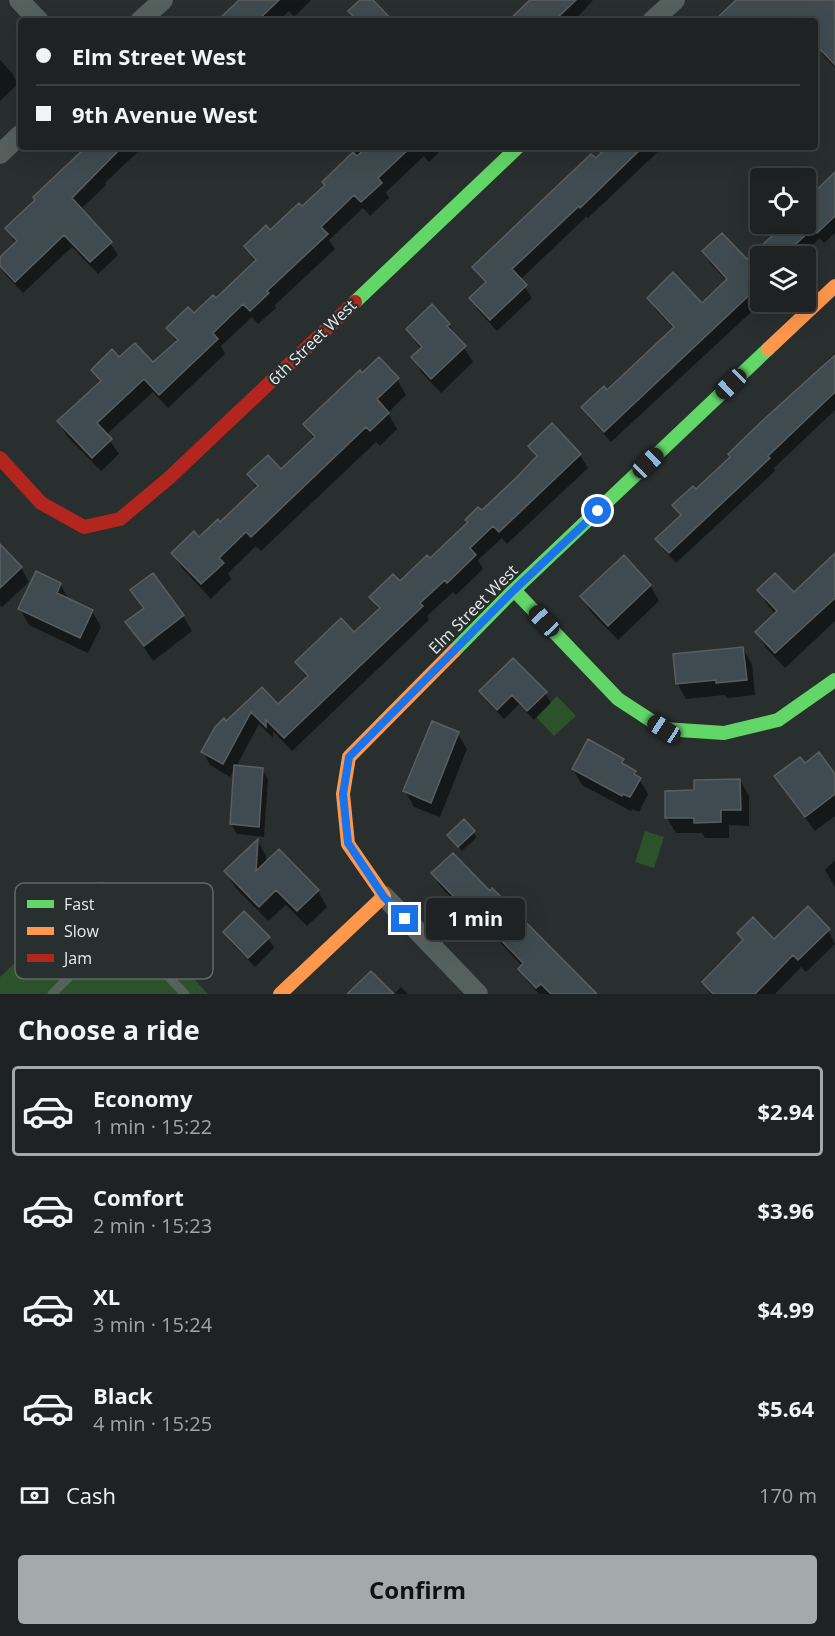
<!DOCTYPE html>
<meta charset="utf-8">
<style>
:root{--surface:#1f2222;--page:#2c2f2f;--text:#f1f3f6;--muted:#a1a4a5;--line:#3c3f40;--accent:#a4a9a9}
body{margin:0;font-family:"Open Sans",sans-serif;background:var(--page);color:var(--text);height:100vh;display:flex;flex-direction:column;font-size:22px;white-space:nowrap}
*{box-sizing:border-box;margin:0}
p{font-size:20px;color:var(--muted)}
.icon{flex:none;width:33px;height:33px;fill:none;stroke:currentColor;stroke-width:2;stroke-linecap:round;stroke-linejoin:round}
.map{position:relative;height:994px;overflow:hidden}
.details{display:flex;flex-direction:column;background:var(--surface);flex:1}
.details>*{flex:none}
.top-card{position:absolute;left:18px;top:18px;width:800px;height:132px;border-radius:6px;box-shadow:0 6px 24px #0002,0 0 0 2px var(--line);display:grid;align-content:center;height:132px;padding:0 18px;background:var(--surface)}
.controls{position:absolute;left:750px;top:168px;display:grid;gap:12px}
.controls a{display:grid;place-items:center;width:66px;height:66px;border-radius:6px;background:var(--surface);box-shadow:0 6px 24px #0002,0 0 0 2px var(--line);font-size:30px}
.end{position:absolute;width:27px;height:27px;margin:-14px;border:8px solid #1a73e8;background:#fff;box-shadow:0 0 0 3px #fff}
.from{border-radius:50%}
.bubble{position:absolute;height:42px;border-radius:6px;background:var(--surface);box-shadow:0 6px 24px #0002,0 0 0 2px var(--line);font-size:20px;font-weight:700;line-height:42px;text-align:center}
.car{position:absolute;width:18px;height:36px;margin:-18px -9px;border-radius:8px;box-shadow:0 0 4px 2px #0007;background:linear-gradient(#222 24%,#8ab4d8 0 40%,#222 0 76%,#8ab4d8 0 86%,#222 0)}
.top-card b{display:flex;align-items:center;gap:21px;height:57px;font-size:22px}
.top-card b+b{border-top:2px solid var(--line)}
.top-card i{width:15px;height:15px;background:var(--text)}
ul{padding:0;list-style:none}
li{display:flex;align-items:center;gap:18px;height:90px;margin:0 12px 9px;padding:0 6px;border:3px solid transparent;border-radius:6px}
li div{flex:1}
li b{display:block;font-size:22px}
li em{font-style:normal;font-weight:700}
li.selected{border-color:var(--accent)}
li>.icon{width:54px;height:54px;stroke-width:1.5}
h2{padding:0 18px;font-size:27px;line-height:72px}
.pay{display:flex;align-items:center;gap:15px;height:66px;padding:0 18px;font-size:22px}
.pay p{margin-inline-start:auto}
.action{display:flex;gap:12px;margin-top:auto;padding:12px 18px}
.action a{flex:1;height:69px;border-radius:6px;background:var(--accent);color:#111;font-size:24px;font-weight:700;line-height:69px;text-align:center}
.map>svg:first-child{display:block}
</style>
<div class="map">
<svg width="835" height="994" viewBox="0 0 835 994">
<rect width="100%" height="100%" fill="#292e2e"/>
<!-- green -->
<path fill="#2c522b" d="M557,696L576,716L554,736L536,717Z
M645,831L664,837L654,868L635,862Z
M102,881L208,994H0V977Z"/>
<!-- shadow -->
<path fill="#0007" d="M241,0H311L294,17L289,11L278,21H219Z
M533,0H593L574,21H511Z
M738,0H835V68L823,55L816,43L814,21H728Z
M0,60L12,73L18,84L0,101Z
M88,147H143L105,183L106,185L80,210L110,243L118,255L98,274L72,247L23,293L5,274L0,266V259L16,244L7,229Z
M361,147H444L429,162L424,156L386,192L389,198L370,216L363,208L329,240L335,249L275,305L276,308L258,324L252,317L221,346L225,354L168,408L153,392L106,435L119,454L101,471L67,436L59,422L100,383L93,370L119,359L153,365L177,343L168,328L194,315L216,300L255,263L246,247L270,232L302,209L326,186L324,182Z
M609,147H663L588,218L586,217L520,280L532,298L497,331L478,310L471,299L486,285L474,267Z
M835,175V233L824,243L820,238L801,256H760L762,302L611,442L590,419L583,407L607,392L674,329L655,309L649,298L702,305L727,281L710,263L703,252L747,261L784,227L782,224H806V202Z
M449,325L473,362L441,393L422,373L413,358L421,350L408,330Z
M835,353V410L774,468L775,471L676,563L664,550L657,539L681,517L674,505L696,491L822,369L821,366Z
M362,375L397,379L406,395L388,413L397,429L380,446L376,442L261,551L256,546L228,573L231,579L211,599L182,568L173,553L199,539L220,524L257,489L249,475L281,471L314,440L305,425Z
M552,425L580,455L588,468L507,544L502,538L478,560L483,569L456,595L453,592L427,616L429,620L292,751L273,731V738L259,724L236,767L262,769L268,779L264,837L237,834L231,824L235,768L230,777L210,765L203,752L226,723L262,689L278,706L307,679L297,662L354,634L379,611L371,597L400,583L430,560L482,513L537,459L530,446Z
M0,546L21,568L29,582L2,607L0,605Z
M835,555V621L785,668L766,648L757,632L776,614L768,606L759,590L793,595Z
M152,575L183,616L192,631L153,661L127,622L144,609L132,591Z
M60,584L69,600L92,611L101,627L88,653L29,625L20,609Z
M650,585L659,601L618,640L591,612L582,596Z
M743,649L752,664L755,695L727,698L725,695L686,699L677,683Z
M481,691L545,693L551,703L534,720L519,704L504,719L487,701Z
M458,734L467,749L440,817L414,807L405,791Z
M623,760L628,769L635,772L639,779L648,794L639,812L632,809L631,811L582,785L573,769Z
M804,765L835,776V816L815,831L785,792L776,777Z
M740,780L749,796V826L729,825V838H705L702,833H676L667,818L696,792Z
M464,821L477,837L462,851L449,836Z
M258,841L266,856V863L318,891L327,907L307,926L286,905L268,921L235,887L226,871Z
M835,860V887L825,870Z
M433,874L592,991L594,994H539L527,981L520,969L522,966L470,911L467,914L440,886Z
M828,930L835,944L806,972L801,967L775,994H710L704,983L743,942L738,933L774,941Z
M225,932L268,938L274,948L255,967L231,942Z
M401,987L408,994H394Z"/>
<!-- building -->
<path fill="#3f4b50" stroke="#5b5e5f" stroke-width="1.5" d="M239,0H279L257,21H217Z
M360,0H373L393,21H358L348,11Z
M530,0H576L554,21H508Z
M736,0H835V65L814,43V21H714Z
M86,147H122L72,198L112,242L90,262L64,235L15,282L0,266V257L17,241L5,228L35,200L33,197Z
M367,147H411L378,178L382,183L361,202L354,195L321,227L328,234L267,291L269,293L250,311L243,304L213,333L218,339L159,395L144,379L97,423L112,439L92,458L57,421L101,381L91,370L112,349L119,357L135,343L153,362L178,340L166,328L188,307L194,313L213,295L216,298L256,260L244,246L266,225L270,230L299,203L302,206L325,185L322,182L353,152L357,156Z
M607,147H643L580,208L579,206L512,269L527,285L490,320L469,298L486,282L472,267L591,154L596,158Z
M835,172V216L817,233L813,228L783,256H760V285L604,432L581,407L604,386L607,390L674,327L647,298L673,272L702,303L727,279L702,251L722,233L747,259L785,224H808L806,221V200Z
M432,304L450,324L447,326L466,346L431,379L411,357L422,347L406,329Z
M835,355V392L768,456L770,458L669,553L655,539L681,515L672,505L693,486L696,489L730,457L728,454L761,422Z
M379,357L399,378L377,399L389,413L370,431L366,427L251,537L246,532L219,558L224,563L201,584L171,553L194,531L199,537L218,519L220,522L258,486L247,474L268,455L281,469L315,437L303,424L360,370L362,373Z
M552,423L581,454L499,532L493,526L470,548L476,555L447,583L445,580L420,603L423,606L284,738L266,720V727L251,712L223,764L201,752L215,727L224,718L226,721L262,687L278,704L308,676L295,662L341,618L354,632L380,608L369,597L393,574L400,581L427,555L430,558L468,522L465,520L478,507L482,510L517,477L537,456L528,446Z
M0,544L22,567L0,588Z
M835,553V598L775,653L755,632L777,611L757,590L775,573L794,592Z
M624,555L651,585L608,626L580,596Z
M36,571L61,583L57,593L93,610L80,638L18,609Z
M153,573L184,615L144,646L125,622L144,608L130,590Z
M743,647L747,680L716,683V680L676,684L673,654Z
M513,658L547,692L527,711L512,695L497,710L479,691Z
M432,721L459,732L431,803L403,791Z
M588,739L624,759L622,763L636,771L634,774L641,778L630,797L623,794L622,796L572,769Z
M819,752L835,774V794L805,817L774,776L800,757L805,763Z
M234,765L263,768L259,827L230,824Z
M740,779L741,810H721V822L694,823V818H665V791L694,790V780Z
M464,819L475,831L458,847L447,835Z
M258,839L256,871L279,849L319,890L297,911L276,890L259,907L224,871Z
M453,853L490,891L492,888L597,994H551L541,984L536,988L518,969L523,963L462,900L459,902L431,873Z
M808,906L830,929L798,960L793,955L755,994H713L702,982L743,940L737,933L753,917L774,939Z
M244,911L270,937L248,958L223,932Z
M371,971L394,994H347Z"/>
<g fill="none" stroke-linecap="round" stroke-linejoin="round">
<!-- lane -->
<path stroke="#56615e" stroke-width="9" d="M52,994C69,977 102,941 128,947C145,950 173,982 185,994"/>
<!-- street -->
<path stroke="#56615e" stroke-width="20" d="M19,0L39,21
M140,21L163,0
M652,21L675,0
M0,154L21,134
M384,896L478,994"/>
<!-- fast -->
<path stroke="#63d668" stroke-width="14" d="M355,302L518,147
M514,590L618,699L664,729L724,733L778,720L835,680
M454,651L514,590L768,349"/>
<!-- slow -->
<path stroke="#ff974d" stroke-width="14" d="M768,349L835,286
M280,994L384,896L348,844L343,794L349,757L454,651"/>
<!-- jam -->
<path stroke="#b3261e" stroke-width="14" d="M0,458L41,503L84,527L120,519L169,478L355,302"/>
</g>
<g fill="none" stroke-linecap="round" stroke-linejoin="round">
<!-- route -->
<path stroke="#1a73e8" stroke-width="8" d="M405,919L384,897L348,843L343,794L349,757L514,590L598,511"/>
</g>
<g text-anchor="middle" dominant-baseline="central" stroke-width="4.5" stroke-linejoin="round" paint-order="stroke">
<!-- street labels -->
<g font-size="16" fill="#e7ebeb" stroke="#282f2f">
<text transform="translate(312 342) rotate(-44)">6th Street West</text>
<text transform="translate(473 609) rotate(-45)">Elm Street West</text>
</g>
</g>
<!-- legend -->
<rect x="15" y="883" width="198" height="96" rx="9" fill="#282f2f" stroke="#616767" stroke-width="1.5"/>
<rect x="27" y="900" width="27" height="8" fill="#63d668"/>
<rect x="27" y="927" width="27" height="8" fill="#ff974d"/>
<rect x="27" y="954" width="27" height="8" fill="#b3261e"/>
<g font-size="16" fill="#e7ebeb">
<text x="64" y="910">Fast</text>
<text x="64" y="937">Slow</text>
<text x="64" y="964">Jam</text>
</g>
</svg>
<div class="controls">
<a><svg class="icon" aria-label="locate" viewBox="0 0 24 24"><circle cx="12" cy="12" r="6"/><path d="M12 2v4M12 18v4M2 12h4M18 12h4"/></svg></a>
<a><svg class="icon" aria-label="layers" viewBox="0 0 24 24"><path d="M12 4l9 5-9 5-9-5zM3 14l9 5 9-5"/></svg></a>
</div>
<i class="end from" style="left:598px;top:511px"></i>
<i class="end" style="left:405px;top:919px"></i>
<div class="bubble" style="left:426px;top:898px;width:99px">1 min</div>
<i class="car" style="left:731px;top:384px;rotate:226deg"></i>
<i class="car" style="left:648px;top:463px;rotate:46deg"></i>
<i class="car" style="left:544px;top:621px;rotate:317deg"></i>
<i class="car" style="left:664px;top:729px;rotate:303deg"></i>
<div class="top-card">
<b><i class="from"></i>Elm Street West</b>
<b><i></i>9th Avenue West</b>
</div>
</div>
<section class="details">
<h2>Choose a ride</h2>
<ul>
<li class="selected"><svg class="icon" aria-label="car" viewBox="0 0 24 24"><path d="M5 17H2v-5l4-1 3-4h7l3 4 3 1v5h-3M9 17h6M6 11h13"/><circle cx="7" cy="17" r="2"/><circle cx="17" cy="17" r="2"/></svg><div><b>Economy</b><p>1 min · 15:22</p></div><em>$2.94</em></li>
<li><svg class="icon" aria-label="car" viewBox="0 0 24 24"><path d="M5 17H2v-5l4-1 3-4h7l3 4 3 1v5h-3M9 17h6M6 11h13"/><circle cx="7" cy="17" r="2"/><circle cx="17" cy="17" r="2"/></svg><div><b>Comfort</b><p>2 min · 15:23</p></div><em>$3.96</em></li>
<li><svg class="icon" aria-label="car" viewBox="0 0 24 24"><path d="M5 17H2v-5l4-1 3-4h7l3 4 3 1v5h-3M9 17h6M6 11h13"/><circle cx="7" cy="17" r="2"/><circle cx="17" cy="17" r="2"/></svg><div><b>XL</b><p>3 min · 15:24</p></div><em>$4.99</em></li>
<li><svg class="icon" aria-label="car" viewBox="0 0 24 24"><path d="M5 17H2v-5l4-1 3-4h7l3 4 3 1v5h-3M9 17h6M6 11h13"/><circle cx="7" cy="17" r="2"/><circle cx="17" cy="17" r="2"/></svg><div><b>Black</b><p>4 min · 15:25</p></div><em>$5.64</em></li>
</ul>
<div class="pay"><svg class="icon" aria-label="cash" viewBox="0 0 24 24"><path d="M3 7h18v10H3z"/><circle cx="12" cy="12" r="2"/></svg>Cash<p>170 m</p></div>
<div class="action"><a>Confirm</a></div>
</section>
